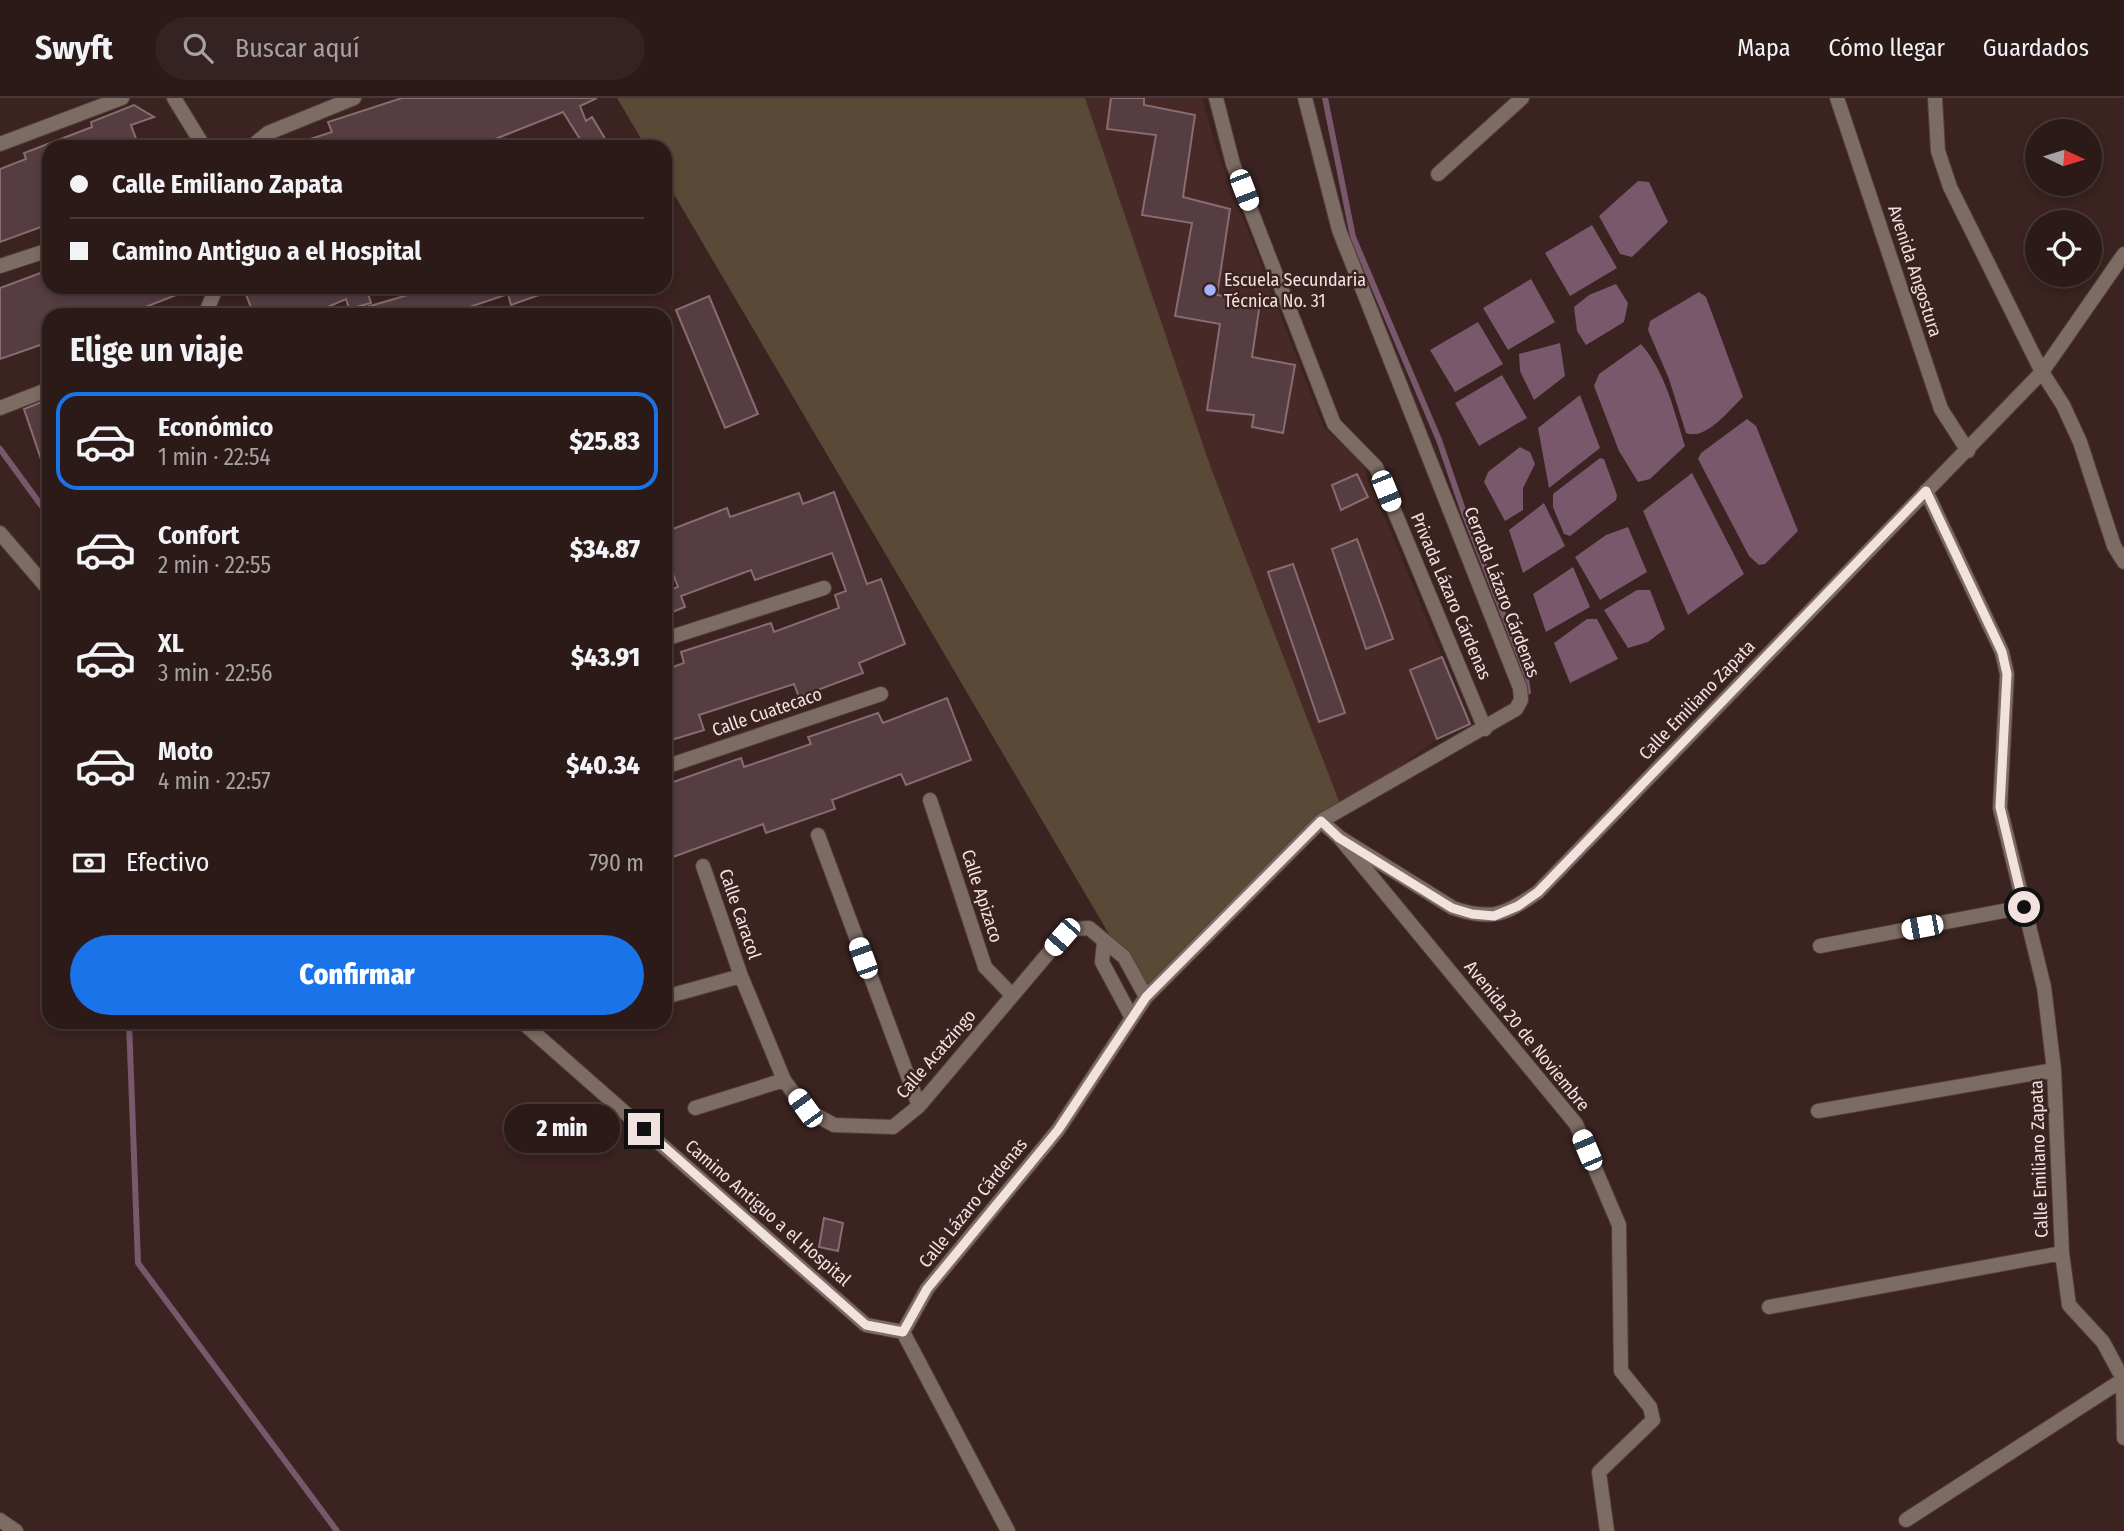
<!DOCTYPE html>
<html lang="es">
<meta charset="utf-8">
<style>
:root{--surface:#2c1a19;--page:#342322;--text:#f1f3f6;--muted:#a6a1a2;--line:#483838;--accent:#1a73e8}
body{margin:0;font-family:"Fira Sans Condensed",sans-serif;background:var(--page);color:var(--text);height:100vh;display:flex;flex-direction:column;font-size:26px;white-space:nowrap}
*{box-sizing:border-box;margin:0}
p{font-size:23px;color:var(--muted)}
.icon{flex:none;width:38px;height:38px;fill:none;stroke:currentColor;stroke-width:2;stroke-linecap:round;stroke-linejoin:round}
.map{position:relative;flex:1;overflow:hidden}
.drawer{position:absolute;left:42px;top:210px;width:630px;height:721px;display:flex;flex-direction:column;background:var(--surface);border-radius:21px;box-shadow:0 4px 10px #0003,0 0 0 2px var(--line)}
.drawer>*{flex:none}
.banner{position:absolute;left:42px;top:42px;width:630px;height:154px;border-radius:21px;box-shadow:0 4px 10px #0003,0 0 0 2px var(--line);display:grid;align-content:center;height:154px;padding:0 28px;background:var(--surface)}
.needle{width:46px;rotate:94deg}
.fabs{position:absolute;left:2025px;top:21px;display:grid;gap:14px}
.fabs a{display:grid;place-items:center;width:77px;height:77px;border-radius:50%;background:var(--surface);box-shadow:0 4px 10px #0003,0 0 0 2px var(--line);font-size:35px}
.end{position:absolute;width:32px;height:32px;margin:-16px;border:9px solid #f1e1df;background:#111;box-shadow:0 0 0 4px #111}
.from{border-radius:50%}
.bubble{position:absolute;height:49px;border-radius:24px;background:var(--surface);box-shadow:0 4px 10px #0003,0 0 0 2px var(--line);font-size:23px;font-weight:800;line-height:49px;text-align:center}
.car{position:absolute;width:21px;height:42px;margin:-21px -10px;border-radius:9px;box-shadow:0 0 5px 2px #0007;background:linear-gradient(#fff 24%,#345 0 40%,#fff 0 76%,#345 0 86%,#fff 0)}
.banner b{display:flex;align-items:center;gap:24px;height:66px;font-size:26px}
.banner b+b{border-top:2px solid var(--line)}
.banner i{width:18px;height:18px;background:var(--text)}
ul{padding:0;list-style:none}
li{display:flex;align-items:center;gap:21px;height:98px;margin:0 14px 10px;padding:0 14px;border:4px solid transparent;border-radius:21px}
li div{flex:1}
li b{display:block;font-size:26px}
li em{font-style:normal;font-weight:800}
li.selected{border-color:var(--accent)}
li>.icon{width:63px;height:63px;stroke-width:1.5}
h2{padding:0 28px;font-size:32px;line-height:84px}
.pay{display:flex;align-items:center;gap:18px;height:77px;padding:0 28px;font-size:26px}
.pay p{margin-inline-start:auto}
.action{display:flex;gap:14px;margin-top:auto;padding:14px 28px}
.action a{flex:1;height:80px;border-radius:42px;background:var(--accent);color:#fff;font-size:28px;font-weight:800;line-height:80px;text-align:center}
header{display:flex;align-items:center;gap:42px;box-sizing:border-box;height:98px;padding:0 35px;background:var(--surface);border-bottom:2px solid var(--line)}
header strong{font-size:33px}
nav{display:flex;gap:38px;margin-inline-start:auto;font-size:24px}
.search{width:490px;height:63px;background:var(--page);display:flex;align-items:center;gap:18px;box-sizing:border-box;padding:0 24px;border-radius:38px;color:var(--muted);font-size:26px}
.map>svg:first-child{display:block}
</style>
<header>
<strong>Swyft</strong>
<div class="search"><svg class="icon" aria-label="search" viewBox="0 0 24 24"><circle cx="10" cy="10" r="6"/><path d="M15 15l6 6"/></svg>Buscar aquí</div>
<nav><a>Mapa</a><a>Cómo llegar</a><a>Guardados</a></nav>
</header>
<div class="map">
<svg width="2124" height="1433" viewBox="0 0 2124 1433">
<rect width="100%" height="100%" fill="#3a2321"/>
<!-- built -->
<path fill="#472a27" d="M1085,0H1202L1217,53L1324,330L1360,360L1470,626L1437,641L1342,711L1211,370Z"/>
<!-- green -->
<path fill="#5a4937" d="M617,0H1085L1211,370L1342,711L1146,899L665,81V49H646Z"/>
<!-- water -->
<path fill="#79586c" d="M1638,83L1649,84L1668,124L1632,159L1620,156L1599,118Z
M1592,127L1617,170L1570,198L1545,155Z
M1531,181L1555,224L1508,252L1483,210Z
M1616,186L1628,205L1624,224L1586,247L1577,233L1574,209L1589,197Z
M1699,194L1706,199L1743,299C1729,312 1706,343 1686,335L1669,281L1648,232L1650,223Z
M1478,224L1503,266L1455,294L1430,252Z
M1560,245L1565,278L1534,302L1520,273L1519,256Z
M1641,246C1666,275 1674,313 1685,348L1650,381L1638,384L1619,353L1594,288L1599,276Z
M1502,277L1527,320L1479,348L1455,305Z
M1580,297L1600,350L1549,390L1538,330Z
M1747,321L1756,328L1798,433L1765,466L1759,467L1749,458L1698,361L1701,355Z
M1520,349L1530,354L1535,366L1523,390V412L1505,423L1484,384L1488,374Z
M1600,360L1604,361L1617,397L1616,402L1570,438L1564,436L1553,409V396Z
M1692,375L1744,476L1688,517L1643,413Z
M1544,405L1565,448L1523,475L1509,432Z
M1628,429L1647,474L1600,502L1575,459L1606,437Z
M1573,469L1590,509L1546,534L1533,496Z
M1637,492H1650L1665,531L1648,544L1628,550L1604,512Z
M1587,521H1597L1618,561L1570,585L1554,545Z"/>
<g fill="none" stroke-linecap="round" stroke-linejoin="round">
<!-- stream -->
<path stroke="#79586c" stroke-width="6" d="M1325,0L1353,139L1439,342L1464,415L1524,570L1528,594
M0,351L46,414
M129,924L138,1165L337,1433"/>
</g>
<!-- building -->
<path fill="#553d42" stroke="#886c72" stroke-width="2" d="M402,0H597L580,8L586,23L592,19L610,49H585L563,14L490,43L493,49H295V46L332,34L328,24Z
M1111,0H1144V7L1195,17L1183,99L1230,111L1217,197L1260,205L1252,259L1295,267L1283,335L1252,329L1254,317L1207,312L1220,226L1175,218L1192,125L1142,117L1156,37L1107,31Z
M134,7L154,19L131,27L139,49H116L114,42L96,49H49V126L0,144V71L26,61L24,55L92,29L91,24Z
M43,174L48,189L194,190L125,217H49V244L0,261V190Z
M243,189H374L367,192L371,205L349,211L346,201L309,217H254Z
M435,189H440L441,195L458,189L556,191L511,207L508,196L449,216L447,210L425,217H354L353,213Z
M709,198L758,316L725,330L676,212Z
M49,301V375L46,376L24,311Z
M1357,376L1368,399L1341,412L1332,387Z
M834,394L867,486L881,481L905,546L859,565L863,575L799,599L794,586L699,617L704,632L665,644V572L684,565L681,554L771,525L774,534L839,510L835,497L846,493L832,455L755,482L751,472L681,498L685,509L665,517V494L678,489L665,455V434L727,410L730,419L799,395L803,406Z
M1357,441L1393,541L1366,551L1332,451Z
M1293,466L1345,615L1319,624L1268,474Z
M1442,559L1470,626L1437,641L1410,572Z
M947,600L971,662L906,687L901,676L832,702L835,711L766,735L763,726L673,759L665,737V687L741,660L744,669L811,646L808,639L878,615L883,625Z
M824,1120L843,1125L838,1153L819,1149Z"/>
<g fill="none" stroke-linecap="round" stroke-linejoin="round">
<!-- minor casing -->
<g stroke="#543e3c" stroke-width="16">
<path id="minor" d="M174,0L204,49
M1216,0L1233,66L1334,326L1376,369L1485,631
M1837,0L1941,311L1968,353
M1935,0L1938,53L1950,89L2042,274L2063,307L2080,344L2114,448L2124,464
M0,46L122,0
M251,49L268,35L354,0
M1438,76L1522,0
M0,168L49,152
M205,217L216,190
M0,310L49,291
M1926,393L2002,554L2007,576L2000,710L2044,889L2054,972L2062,1155L2069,1207L2103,1244L2123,1281L2124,1340
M0,435L49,492
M665,541L824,490
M665,669L881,596
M930,702L985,869L1012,897
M1321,723L1339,739L1576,1026L1619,1127L1621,1273L1650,1309L1653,1322L1599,1374L1607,1433
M818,737L919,1008
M1339,739L1453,810C1491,823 1505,817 1538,794L2042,274L2124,156
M703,768L741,878L784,982L805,1011L834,1027L893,1029L919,1008L1062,839L1075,831L1089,830L1124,859L1146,899
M1104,843L1102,864L1132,920
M1820,848L2024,809
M665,899L741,878
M522,924L866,1227L903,1234
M695,1010L784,982
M1818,1013L2054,972
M1769,1209L2062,1155
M903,1234L927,1191L1058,1032L1146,899L1321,723L1516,611L1521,602L1520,590L1339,132L1305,0
M903,1234L1008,1433
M1906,1422L2124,1281"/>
</g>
<!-- tertiary casing -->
<g stroke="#543e3c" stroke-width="16">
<path id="tertiary" d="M0,1422L16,1433"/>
</g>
<!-- minor -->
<use href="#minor" stroke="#7c6c64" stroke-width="14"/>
<!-- tertiary -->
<use href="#tertiary" stroke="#7c6c64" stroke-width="14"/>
</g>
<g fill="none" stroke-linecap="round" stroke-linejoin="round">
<!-- route -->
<path stroke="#f1e1df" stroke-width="9" d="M644,1031L866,1227L903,1234L927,1191L1058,1032L1146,899L1321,723L1339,740L1452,810L1472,816L1494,818L1518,808L1538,794L1926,393L2002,554L2007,576L2000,709L2024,809"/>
</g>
<!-- markers -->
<circle fill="#a6b1fc" stroke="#3a2321" stroke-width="2.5" cx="1210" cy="192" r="7"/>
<g text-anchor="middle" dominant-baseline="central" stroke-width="5" stroke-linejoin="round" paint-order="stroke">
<!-- street labels -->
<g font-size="18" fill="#f1e1df" stroke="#3a2321">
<text transform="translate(1915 173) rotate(72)">Avenida Angostura</text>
<text transform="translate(1502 494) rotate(69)">Cerrada Lázaro Cárdenas</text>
<text transform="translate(1451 498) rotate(67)">Privada Lázaro Cárdenas</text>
<text transform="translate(1697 602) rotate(-46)">Calle Emiliano Zapata</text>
<text transform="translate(767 614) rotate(-19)">Calle Cuatecaco</text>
<text transform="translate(982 798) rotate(72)">Calle Apizaco</text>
<text transform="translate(740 816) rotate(71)">Calle Caracol</text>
<text transform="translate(1527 938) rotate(51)">Avenida 20 de Noviembre</text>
<text transform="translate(936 956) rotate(-49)">Calle Acatzingo</text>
<text transform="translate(2039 1061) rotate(-92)">Calle Emiliano Zapata</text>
<text transform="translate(973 1105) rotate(-51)">Calle Lázaro Cárdenas</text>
<text transform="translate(768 1115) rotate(41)">Camino Antiguo a el Hospital</text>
</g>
<!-- poi labels -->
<g font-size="18" fill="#f1e1df" stroke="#3a2321" text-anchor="start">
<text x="1224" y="182">Escuela Secundaria<tspan x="1224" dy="21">Técnica No. 31</tspan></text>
</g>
</g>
</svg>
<div class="fabs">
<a><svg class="needle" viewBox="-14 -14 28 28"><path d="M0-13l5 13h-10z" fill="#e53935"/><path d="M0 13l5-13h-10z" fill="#a6a1a2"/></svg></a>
<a><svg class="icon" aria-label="locate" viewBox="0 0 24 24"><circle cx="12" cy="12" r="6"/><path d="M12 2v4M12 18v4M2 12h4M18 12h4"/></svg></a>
</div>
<i class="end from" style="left:2024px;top:809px"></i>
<i class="end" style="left:644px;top:1031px"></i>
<div class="bubble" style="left:504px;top:1006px;width:116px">2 min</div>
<i class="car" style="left:1244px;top:92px;rotate:159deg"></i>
<i class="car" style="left:1386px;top:393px;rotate:158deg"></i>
<i class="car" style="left:1922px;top:829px;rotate:259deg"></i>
<i class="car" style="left:1062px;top:839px;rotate:221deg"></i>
<i class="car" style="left:863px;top:860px;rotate:340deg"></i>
<i class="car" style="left:805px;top:1010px;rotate:324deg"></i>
<i class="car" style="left:1587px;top:1052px;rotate:337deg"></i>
<div class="banner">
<b><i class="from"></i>Calle Emiliano Zapata</b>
<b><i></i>Camino Antiguo a el Hospital</b>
</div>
<section class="drawer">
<h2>Elige un viaje</h2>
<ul>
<li class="selected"><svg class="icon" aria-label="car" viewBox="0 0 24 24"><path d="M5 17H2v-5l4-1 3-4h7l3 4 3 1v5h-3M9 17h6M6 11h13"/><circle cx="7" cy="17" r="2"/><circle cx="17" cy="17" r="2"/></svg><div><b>Económico</b><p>1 min · 22:54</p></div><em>$25.83</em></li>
<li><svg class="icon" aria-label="car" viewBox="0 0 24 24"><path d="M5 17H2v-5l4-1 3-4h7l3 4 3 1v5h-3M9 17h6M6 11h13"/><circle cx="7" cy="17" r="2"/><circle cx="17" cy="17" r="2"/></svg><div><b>Confort</b><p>2 min · 22:55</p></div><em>$34.87</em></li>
<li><svg class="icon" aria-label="car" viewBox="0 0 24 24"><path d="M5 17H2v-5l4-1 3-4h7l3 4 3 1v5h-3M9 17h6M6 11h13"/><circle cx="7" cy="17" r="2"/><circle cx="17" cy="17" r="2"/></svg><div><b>XL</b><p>3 min · 22:56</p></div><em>$43.91</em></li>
<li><svg class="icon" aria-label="car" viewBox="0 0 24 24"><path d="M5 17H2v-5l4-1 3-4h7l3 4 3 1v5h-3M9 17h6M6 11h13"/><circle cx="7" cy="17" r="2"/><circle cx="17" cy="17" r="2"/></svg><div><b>Moto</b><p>4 min · 22:57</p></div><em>$40.34</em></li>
</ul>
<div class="pay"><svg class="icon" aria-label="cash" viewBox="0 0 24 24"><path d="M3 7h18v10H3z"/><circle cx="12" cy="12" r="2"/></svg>Efectivo<p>790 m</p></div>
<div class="action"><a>Confirmar</a></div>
</section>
</div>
